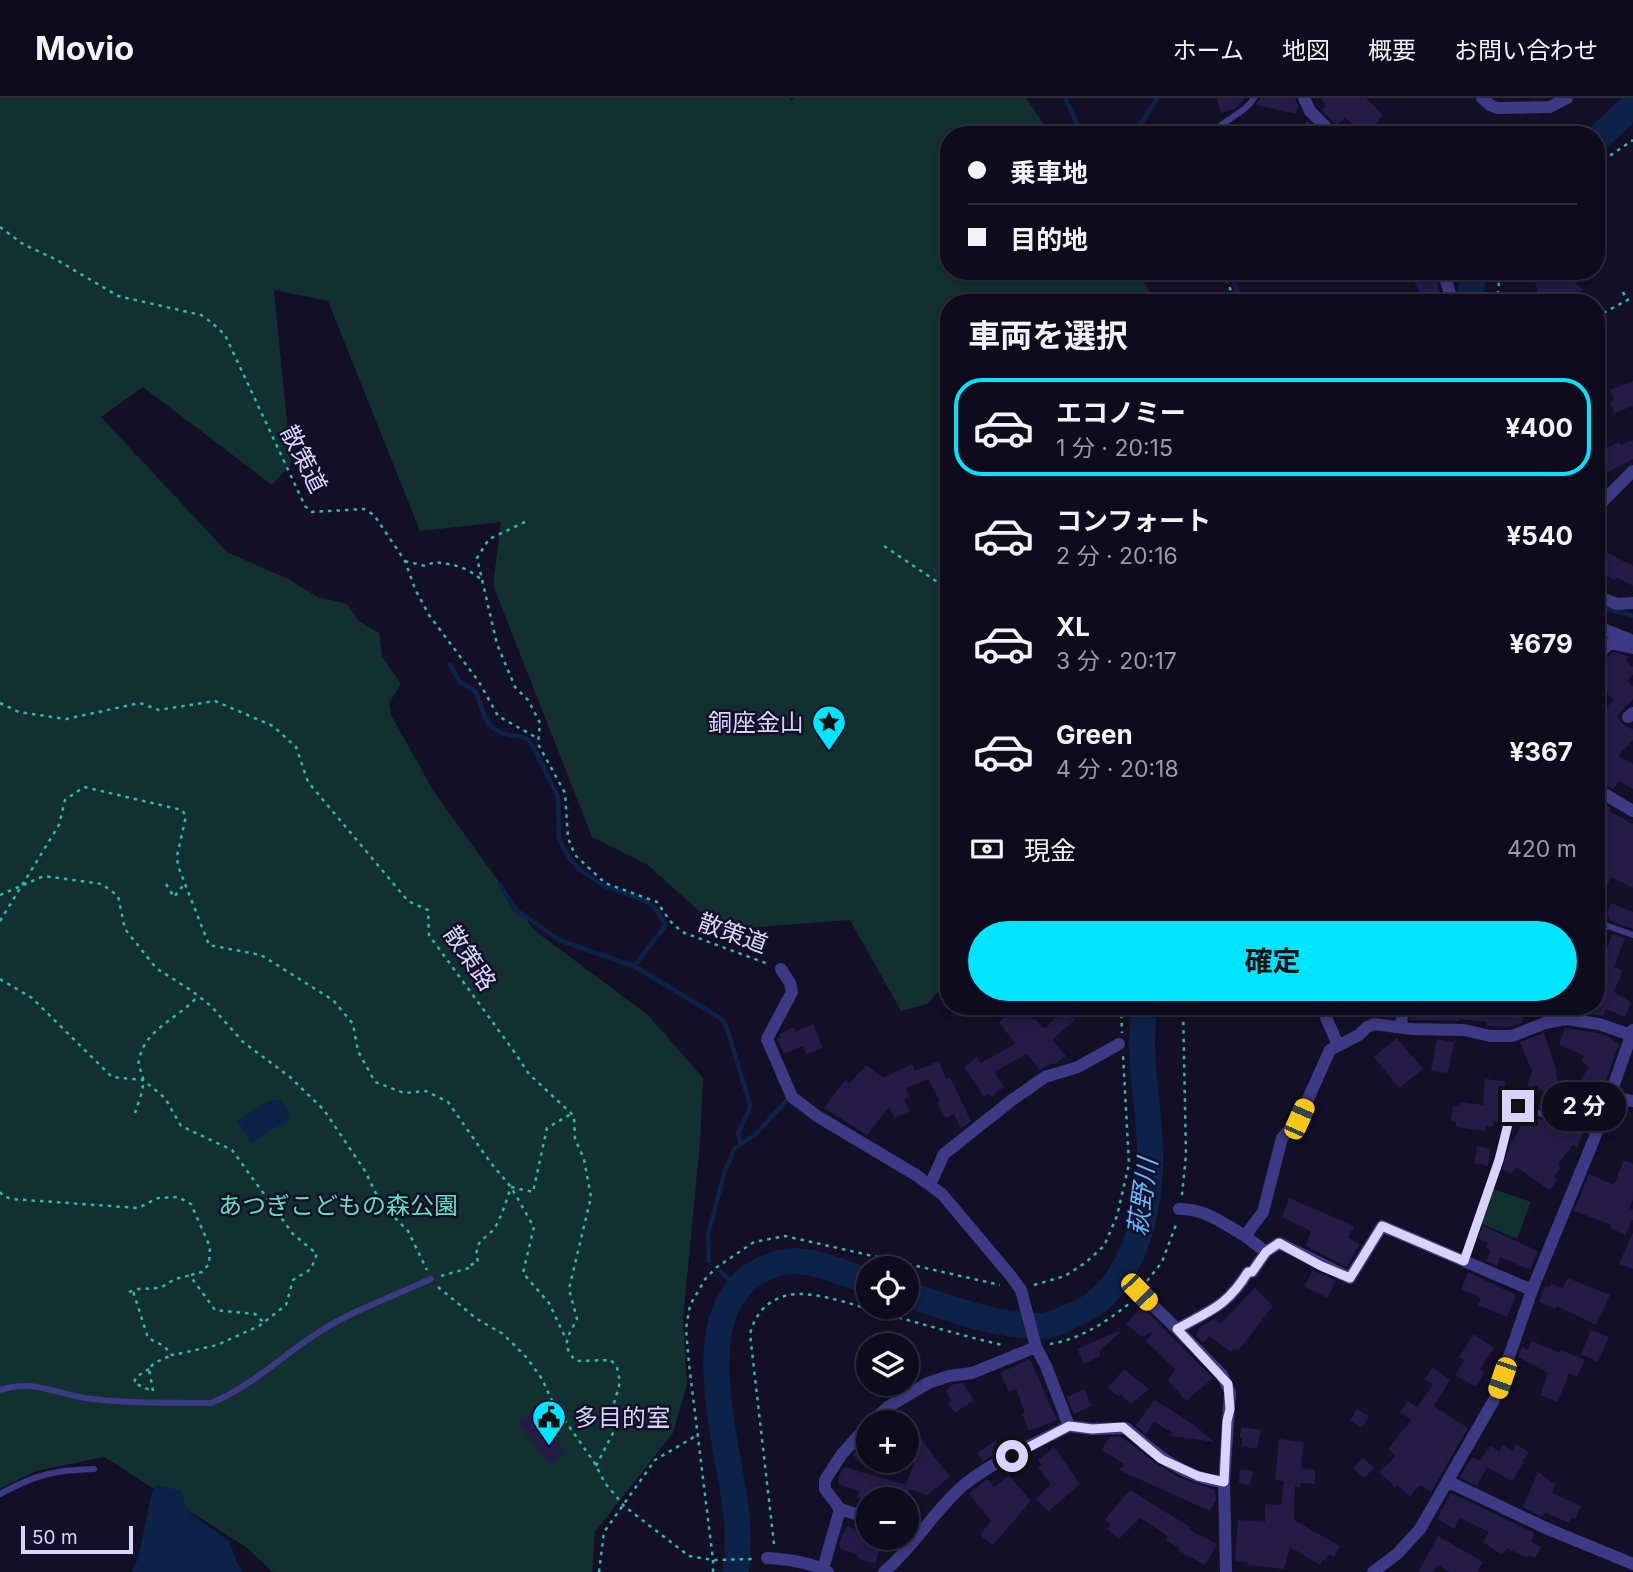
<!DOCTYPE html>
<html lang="ja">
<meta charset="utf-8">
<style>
:root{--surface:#0e0b1c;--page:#171425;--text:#f1f3f6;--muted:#9b9ba3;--line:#2e2b3b;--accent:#00e5ff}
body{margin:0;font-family:Inter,"Noto Sans JP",sans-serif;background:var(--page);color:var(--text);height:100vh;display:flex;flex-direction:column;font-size:26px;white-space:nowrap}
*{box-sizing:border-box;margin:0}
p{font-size:23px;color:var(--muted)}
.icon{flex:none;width:38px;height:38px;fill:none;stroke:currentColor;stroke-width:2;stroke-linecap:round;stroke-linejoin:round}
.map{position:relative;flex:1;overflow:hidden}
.sheet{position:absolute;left:940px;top:196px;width:665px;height:721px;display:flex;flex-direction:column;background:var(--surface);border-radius:28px;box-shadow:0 4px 10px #0003,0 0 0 2px var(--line)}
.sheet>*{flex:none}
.hud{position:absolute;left:940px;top:28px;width:665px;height:154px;border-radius:28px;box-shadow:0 4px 10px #0003,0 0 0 2px var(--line);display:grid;align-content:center;height:154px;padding:0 28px;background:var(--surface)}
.fabs{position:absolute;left:856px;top:1158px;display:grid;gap:14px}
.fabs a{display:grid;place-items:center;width:63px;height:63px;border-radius:50%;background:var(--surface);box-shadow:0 4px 10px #0003,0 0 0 2px var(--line);font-size:35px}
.scale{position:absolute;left:21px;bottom:18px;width:112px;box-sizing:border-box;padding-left:7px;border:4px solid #d9d4ff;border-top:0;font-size:19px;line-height:24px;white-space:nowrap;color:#d9d4ff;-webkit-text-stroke:5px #130f26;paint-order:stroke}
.end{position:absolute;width:32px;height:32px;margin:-16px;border:9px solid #d9d4ff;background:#111;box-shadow:0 0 0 4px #111}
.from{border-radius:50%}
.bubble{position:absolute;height:49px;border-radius:24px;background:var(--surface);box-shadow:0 4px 10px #0003,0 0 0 2px var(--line);font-size:23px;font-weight:700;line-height:49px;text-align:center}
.car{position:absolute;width:21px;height:42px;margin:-21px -10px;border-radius:9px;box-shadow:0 0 5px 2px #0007;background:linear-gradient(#f5c518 24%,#345 0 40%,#f5c518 0 76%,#345 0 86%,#f5c518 0)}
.hud b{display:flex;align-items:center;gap:24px;height:66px;font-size:26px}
.hud b+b{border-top:2px solid var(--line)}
.hud i{width:18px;height:18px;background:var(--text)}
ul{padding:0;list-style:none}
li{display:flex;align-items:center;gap:21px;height:98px;margin:0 14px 10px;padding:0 14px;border:4px solid transparent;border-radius:28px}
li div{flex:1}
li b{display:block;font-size:26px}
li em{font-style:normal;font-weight:700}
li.active{border-color:var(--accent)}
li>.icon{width:63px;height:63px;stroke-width:1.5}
h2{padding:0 28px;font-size:32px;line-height:84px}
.pay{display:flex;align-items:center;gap:18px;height:77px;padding:0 28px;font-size:26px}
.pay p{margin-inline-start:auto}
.action{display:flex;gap:14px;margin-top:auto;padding:14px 28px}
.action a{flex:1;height:80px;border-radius:42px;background:var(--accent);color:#111;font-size:28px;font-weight:700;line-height:80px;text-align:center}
header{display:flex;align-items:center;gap:42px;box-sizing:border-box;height:98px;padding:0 35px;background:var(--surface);border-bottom:2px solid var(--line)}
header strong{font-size:33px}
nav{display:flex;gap:38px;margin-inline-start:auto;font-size:24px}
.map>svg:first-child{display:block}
</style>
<header>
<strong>Movio</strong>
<nav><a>ホーム</a><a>地図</a><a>概要</a><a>お問い合わせ</a></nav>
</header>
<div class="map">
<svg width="1633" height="1474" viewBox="0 0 1633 1474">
<rect width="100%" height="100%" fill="#130f26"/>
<!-- green -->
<path fill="#12302f" d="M0,0H790L791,3L794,0H1026L1051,37H948V173H1137L1157,205H948V883L927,906L901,913L850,822L720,832L648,767L592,739L493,487L501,424L420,433L328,203L274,192L291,366L272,387L143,289L101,319L227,454L288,481L318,499L347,506L359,523L379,535L382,558L401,586L389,605L391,617L434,694L534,832L648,917L703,980L700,1044L683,1222L687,1286L673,1335L595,1434L592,1474H273L246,1449L104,1359L36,1373L0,1391Z
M1491,1090L1531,1104L1517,1141L1478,1124Z"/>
<!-- water -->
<path fill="#0c2248" d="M272,1002L281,1003L290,1017L287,1023L250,1045L237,1022Z
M157,1387L181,1393L186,1409L194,1418L229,1443L237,1465L243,1474H131L138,1461L152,1394Z"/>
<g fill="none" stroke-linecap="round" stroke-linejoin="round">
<!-- stream -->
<path stroke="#0c2248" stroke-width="4.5" d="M1065,0L1082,37
M1134,37L1157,0
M1230,173L1241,205
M1596,505L1611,512L1633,518
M450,567L460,584L475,593C485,612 481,630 508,637C517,639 523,637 530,643L558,699L559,742L571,762L580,772L604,788L644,802L654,809L666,827L634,868
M500,787L515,811L561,843L634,868L722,921L727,930L750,1007L749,1012L738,1036L741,1045
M709,1163L708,1137L724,1076L734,1051L756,1036L787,1002
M720,1173L737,1190"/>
<!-- river -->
<path stroke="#0c2248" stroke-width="26" d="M1596,42L1633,7
M1470,205L1473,173
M906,1196C949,1210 995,1228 1041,1228C1051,1228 1061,1223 1071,1218C1078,1215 1087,1211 1094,1206C1135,1174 1150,1112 1150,1062C1151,1011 1136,959 1145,908
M736,1474C738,1457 738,1438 737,1421C731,1353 684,1217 756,1175C769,1167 781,1163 796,1163C820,1164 845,1176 868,1183"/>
</g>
<!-- building -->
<path fill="#241b47" d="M1217,0H1245L1234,11L1221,15Z
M1260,0H1295L1298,8L1296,16L1256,7Z
M1320,0H1366L1383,17L1367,37H1364L1345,20L1337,27L1321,12L1326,8Z
M1308,23L1321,37H1292Z
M1417,173H1433L1444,205H1425L1411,177Z
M1533,173H1563L1583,192L1580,195L1590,205H1528L1538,195Z
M1633,283V308L1614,315L1610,303L1614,302L1610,292Z
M1633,342V361L1608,374L1598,354L1619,344L1620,347Z
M1596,449L1633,468V488L1616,479L1615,482L1596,472Z
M1613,554L1628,558L1626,563L1633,569V576L1627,583L1633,588V601L1617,618L1622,625L1633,632V642L1618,658L1633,666V691L1619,683L1613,691L1596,682V620L1614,602L1596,585V568Z
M1596,701L1611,710L1609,713L1633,726V790L1611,779L1598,806L1596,805Z
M1611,805L1633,814V831L1611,823L1607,815Z
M1612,836L1625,840L1614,869L1623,872L1614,894L1631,904L1625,919L1606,911L1603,918L1590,916L1596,914V883Z
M1065,908H1084L1073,920L1075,922L1052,942L1066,958L1054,967L1052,965L1040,972L1027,956L994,974L1004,989L990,999L988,996L984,999L964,969L977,959L981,965L1015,946L999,924L1017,910L1024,919L1028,916L1033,922L1035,921L1042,929L1046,930Z
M1360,908L1394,909L1393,920L1359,916Z
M1413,908L1522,909V925L1508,929L1487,928L1486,924L1459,921V923L1410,922Z
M813,926L823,950L806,956L803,948L784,956L777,941L780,940V936L794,929L796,933Z
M1565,930L1597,935L1607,938L1619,946L1604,987L1580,982L1589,969L1581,962L1584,958L1559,946Z
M1544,935L1555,967L1560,995L1567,985L1585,989L1578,1018L1550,1012L1553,996L1527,988L1532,973L1520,944Z
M1397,940L1423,971L1399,990L1374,959Z
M1437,941L1454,944L1448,975L1431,973Z
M939,963L946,981L950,979L971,1023L961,1031L954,1016L947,1020L944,1018L937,1005L940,1004L928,981L906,991L910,999L904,1002L910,1013L895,1020L889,1009L867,1037L824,1010L845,982L849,986L866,967L883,980L912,966L915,973Z
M1485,981L1505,983L1502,1025L1493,1023V1028H1486L1485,1033L1456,1029V1024L1451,1023L1453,1008L1459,1009L1460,1004L1483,1007Z
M1519,1016L1585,1032L1577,1049L1573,1047L1559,1065L1560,1071L1554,1079L1557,1082L1550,1092L1516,1069L1512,1076L1502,1071L1509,1049L1521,1028L1515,1027Z
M1477,1048L1490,1051L1488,1068L1474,1065Z
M1624,1062L1633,1066V1101L1629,1110L1633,1112V1121L1625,1137L1610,1130L1612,1127L1574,1113L1589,1076L1614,1087Z
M1289,1100L1354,1128L1348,1140L1360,1146L1347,1169L1306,1148L1311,1133L1282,1119Z
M1483,1128L1538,1153L1530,1172L1500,1159L1497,1168L1486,1163L1491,1152L1486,1150L1488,1145L1478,1140Z
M1633,1134V1171L1619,1166Z
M1313,1172L1336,1183L1327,1200L1304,1188Z
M1468,1174L1516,1197L1507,1219L1478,1207L1481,1200L1461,1191Z
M1568,1180L1610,1197L1596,1227L1557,1208L1556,1211L1539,1204L1545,1188L1550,1189L1551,1186L1563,1190Z
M1255,1190L1273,1208L1239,1252L1233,1251L1231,1254L1209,1238L1203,1245L1196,1238L1200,1229L1215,1220L1220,1226Z
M1142,1209L1213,1280L1186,1303L1168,1282L1177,1269L1175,1271L1146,1243L1153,1234L1142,1239L1126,1226Z
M1591,1232L1609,1239L1598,1264L1581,1256Z
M1118,1233L1120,1235L1100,1252V1258L1084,1266L1077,1251Z
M1474,1236L1494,1250L1480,1271L1485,1274L1476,1288H1474L1455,1277L1465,1262L1459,1259Z
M1532,1243L1559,1255L1561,1252L1585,1262L1577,1279L1569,1275L1558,1304L1540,1297L1548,1275L1518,1259L1522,1249L1528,1252Z
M1030,1261L1057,1322L1029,1333L1022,1316L1025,1315L1016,1291L1009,1294L1000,1275Z
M1433,1269L1450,1282L1434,1308L1468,1330L1431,1394L1420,1387L1410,1398L1397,1387L1395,1389L1379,1374L1396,1358L1388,1351L1411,1322L1400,1314L1408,1303L1417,1309L1433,1287L1425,1281Z
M1124,1271L1149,1291L1131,1306L1122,1298L1124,1296L1118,1298L1108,1290Z
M963,1285L974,1302L955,1315L948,1305L952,1303L945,1293L954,1286Z
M1084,1291L1092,1308L1074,1316L1067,1299Z
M1154,1302L1187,1322L1215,1344L1171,1338L1173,1335L1154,1324L1146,1336L1136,1327Z
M1357,1311L1369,1318L1362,1330L1350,1322Z
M534,1312L565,1353L550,1366L518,1324Z
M906,1322L950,1379L927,1397L910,1391L906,1402H866L857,1399L859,1393L838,1386L839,1377L844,1369L906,1387L914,1365L906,1357Z
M1242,1329L1261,1332L1257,1351L1242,1348V1340L1239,1339Z
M1110,1339H1121L1126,1342L1154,1364L1180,1380L1215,1392L1216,1402L1210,1413L1119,1372L1124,1366L1101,1352Z
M868,1340V1360L862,1366L853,1357Z
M1279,1341L1304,1344L1301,1368L1303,1369V1371L1315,1372V1386L1301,1385L1300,1389L1295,1388L1294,1422L1340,1448L1334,1459L1329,1456L1326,1463L1323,1462L1320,1467L1290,1449L1284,1471L1247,1467L1248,1465L1235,1463L1238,1422L1265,1424V1406L1281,1407L1284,1383L1275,1382Z
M995,1343L1001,1353L983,1363L977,1355Z
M1516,1346L1529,1354L1522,1364L1524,1365L1512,1383L1487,1369L1477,1388L1460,1379L1472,1359L1480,1363L1490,1348L1499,1353L1503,1347L1512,1353Z
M1054,1349L1080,1386L1048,1414L1036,1400L1051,1387L1038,1369L1041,1367L1038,1362Z
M1363,1360L1374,1370L1364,1380L1353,1370Z
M1240,1371L1253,1373L1250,1387L1239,1385Z
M1538,1374L1555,1386L1552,1395L1581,1408L1575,1421L1571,1420L1569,1425L1546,1415L1542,1419L1523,1409Z
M1009,1377L1031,1403L993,1447L980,1437L991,1423L969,1396L987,1381L994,1389Z
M1130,1392L1190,1429L1189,1432L1217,1446L1205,1467L1179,1453L1180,1451L1166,1442L1168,1438L1140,1420L1119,1441L1107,1431L1111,1427L1105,1421Z
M1451,1395L1535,1435L1531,1444L1541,1449L1535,1460L1529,1457L1527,1460L1507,1450L1502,1457L1483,1444L1489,1434L1460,1420L1454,1431L1437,1421Z
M847,1428L868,1436V1440L883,1442L875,1466L862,1462L856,1458L857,1456L840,1451L839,1446Z
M1438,1438L1483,1464L1477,1474H1449L1438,1467L1432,1474H1418Z"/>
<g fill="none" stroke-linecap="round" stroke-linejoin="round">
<!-- path -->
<path stroke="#2fb8b0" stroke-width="2.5" stroke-dasharray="3.5 5" stroke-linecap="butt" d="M1596,67L1633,42
M0,129L23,146L57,162L118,198L201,217L211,224L225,237L305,408L312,414L364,411L374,417L405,463L415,491L429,517L479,584L498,618L539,641
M1224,173L1235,205
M1623,194L1627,203
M1497,205L1500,173
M1596,219L1633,199
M525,424L489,441L477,460L497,546L515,589L528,602L540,625L538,646L565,695L568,740L575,757L605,785L657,804L670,823L682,834L768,866
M884,448L939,485L948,488
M405,463L425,468L435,464L454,467L468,472L481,481
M0,605L19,614L66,621L140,605L159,612L215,603L273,628L296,649L308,684L408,803L428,812L429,837L513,952L529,976L574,1018L575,1041L584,1061L591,1099L569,1191L577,1221C568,1239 560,1246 576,1263L611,1262L617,1270L620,1284L613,1309L617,1327L596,1368
M166,786L174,799L185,785
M0,797L44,778L102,786L118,798L125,831L156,870L192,893L211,908L243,944L290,979L324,1012L365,1073L381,1106L408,1133L427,1172
M0,823L59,727L65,702L84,689L182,712L186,718L177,758L178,768L209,847L261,857L333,902L353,926L358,953L375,984L404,995L426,993L448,1004L490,1064L511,1089L534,1129L523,1175L549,1205L566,1241
M0,881L32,900L112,979L143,982L165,1000L181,1028L232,1052L293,1136L317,1156L311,1171L293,1182L286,1207L259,1228L217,1247L178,1256L172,1257L164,1248L148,1240L133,1193
M1121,908L1122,935
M135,1015C138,1005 144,992 143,982C143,974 137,969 139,961C146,930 178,921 198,898
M0,1094L3,1098L12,1101L138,1110L158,1100L178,1099L191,1106L210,1149L209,1166L202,1174L191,1177V1179L215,1212L255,1216L263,1224
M1182,1097L1186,1057L1183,908
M441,1178L469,1170L468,1168L478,1164C472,1139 488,1143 497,1126C503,1114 507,1101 511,1089L533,1094L547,1030L571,1016
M1147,1183L1162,1164L1177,1124
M1034,1187L1065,1178L1085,1165L1104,1148L1117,1118L1129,1066L1123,957
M438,1189L477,1221L503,1236L527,1260L542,1281L554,1307L594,1364L605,1385L624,1408L689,1458L713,1462L755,1461
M129,1194L138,1191L160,1190L175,1181L191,1177
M1050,1246C1081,1241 1106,1224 1130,1205
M149,1271L136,1279L134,1285L152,1293
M153,1293L149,1271L154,1265L172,1257
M774,1446L750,1236C755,1216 767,1202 788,1197C813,1192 854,1207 878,1214C919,1225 960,1237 1002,1247
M599,1474L604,1434L655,1362L699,1336
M713,1474V1462L689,1266L686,1231L690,1207L706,1180L717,1169L754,1144L785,1138L1000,1187"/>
<!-- lane -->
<path stroke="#3d3a85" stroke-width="6" d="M1212,37C1222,21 1244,17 1254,0
M1596,811L1600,812L1605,827L1633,837
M1464,1163L1499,1062L1513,1009L1599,1029
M0,1292C34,1281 53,1295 85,1300C126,1306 170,1304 211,1305C251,1289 283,1257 319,1234C354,1212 393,1198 431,1181
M0,1396C35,1377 54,1372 94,1371"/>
<!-- street -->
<path stroke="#3d3a85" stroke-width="12" d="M1304,0L1310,13L1334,37
M1482,0L1490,7L1497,10L1550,9L1567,0
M1443,173L1453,205
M1596,370L1601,405
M1596,420L1601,405L1633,373
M1596,498L1617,506L1633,505
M1596,528L1633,543
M1596,557L1611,545L1633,550
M1628,619L1633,615
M1596,691L1633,713
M781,871L790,885L792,894L767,941L792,999L817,1018L916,1077L942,1096L1010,1177L1021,1192L1036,1249L1046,1268L1069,1328L1092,1331L1126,1330C1154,1355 1185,1381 1224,1384
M1321,908L1338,947
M1401,928L1403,908
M1610,999L1633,1003
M930,1087L944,1056L1012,1002L1045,979L1078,969L1119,946
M1179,1111C1204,1110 1224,1126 1245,1138
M1266,1154L1245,1138L1263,1114L1282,1040L1299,1021L1330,952L1359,937L1367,929L1374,926L1412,931L1464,932L1490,938H1512L1545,925L1567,921L1599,926L1631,937
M1139,1194L1177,1231
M870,1325L888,1309L928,1285L949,1278L972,1275L1036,1249
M868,1327L842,1356L825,1382V1391L840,1411L868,1420
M1449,1384L1548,1431L1633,1466
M767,1460C788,1461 810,1464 828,1474
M823,1471L840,1411
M884,1474C915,1448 934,1412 965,1386C995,1362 1035,1346 1069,1328
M1226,1474L1224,1384L1230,1294L1222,1277L1177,1231C1211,1212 1227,1208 1248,1174H1252L1266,1154L1279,1145L1350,1180L1382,1128L1532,1192
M1373,1474L1397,1456L1420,1431L1494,1302L1532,1192L1599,1029L1633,932"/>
</g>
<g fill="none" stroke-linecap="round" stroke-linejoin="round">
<!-- route -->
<path stroke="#d9d4ff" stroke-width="9" d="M1012,1358L1069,1328L1092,1331L1123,1329L1161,1361L1198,1378L1224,1384L1227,1323L1230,1311L1228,1286L1177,1231C1211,1212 1227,1208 1248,1174H1252L1266,1154L1279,1145L1321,1168L1350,1180L1382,1128L1464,1163L1499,1062L1511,1014L1513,1009L1518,1008"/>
</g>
<!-- icons -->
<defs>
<g id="sight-pin" transform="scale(1.75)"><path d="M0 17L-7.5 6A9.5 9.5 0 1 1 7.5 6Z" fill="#00e5ff" stroke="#130f26"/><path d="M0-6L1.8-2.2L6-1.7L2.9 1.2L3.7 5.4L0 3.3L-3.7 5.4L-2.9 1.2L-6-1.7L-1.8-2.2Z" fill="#111"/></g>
<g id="civic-pin" transform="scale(1.75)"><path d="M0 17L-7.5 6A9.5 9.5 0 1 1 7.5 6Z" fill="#00e5ff" stroke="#130f26"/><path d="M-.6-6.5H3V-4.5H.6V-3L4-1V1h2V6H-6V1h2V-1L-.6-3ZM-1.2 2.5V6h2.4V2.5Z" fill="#111"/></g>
</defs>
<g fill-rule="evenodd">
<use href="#sight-pin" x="829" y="624"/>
<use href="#civic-pin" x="549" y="1319"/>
</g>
<g text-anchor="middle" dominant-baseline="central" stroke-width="5" stroke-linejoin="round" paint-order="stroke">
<!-- street labels -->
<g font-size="24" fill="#d9d4ff" stroke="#130f26">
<text transform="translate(304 361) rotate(63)">散策道</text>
<text transform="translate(733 835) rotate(20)">散策道</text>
<text transform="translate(470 860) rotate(56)">散策路</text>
</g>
<!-- poi labels -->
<g font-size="24" fill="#d9d4ff" stroke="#130f26" text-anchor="end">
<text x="804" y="624">銅座金山</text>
<text x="574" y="1319" text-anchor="start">多目的室</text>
</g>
<!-- park labels -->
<g font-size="24" fill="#5fe0c0" stroke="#130f26">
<text x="338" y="1107">あつぎこどもの森公園</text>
</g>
<!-- water labels -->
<g font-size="26" font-style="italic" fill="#62b6ff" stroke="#130f26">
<text transform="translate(1142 1099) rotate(-82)">萩野川</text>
</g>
</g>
</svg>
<div class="fabs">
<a><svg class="icon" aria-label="locate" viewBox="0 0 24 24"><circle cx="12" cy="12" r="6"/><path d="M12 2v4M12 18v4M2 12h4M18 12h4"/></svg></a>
<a><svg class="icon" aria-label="layers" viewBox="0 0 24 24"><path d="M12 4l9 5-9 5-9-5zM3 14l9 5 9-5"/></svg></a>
<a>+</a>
<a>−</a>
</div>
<div class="scale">50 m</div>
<i class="end from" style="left:1012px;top:1358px"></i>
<i class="end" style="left:1518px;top:1008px"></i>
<div class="bubble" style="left:1542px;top:984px;width:84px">2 分</div>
<i class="car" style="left:1299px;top:1021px;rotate:24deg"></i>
<i class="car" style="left:1139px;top:1194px;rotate:136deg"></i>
<i class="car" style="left:1502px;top:1280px;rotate:199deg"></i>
<div class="hud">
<b><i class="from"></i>乗車地</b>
<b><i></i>目的地</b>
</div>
<section class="sheet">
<h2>車両を選択</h2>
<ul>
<li class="active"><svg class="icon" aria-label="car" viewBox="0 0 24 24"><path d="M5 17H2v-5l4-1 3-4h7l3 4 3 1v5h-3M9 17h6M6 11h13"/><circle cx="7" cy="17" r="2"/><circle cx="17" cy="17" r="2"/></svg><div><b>エコノミー</b><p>1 分 · 20:15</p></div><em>¥400</em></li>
<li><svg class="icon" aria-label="car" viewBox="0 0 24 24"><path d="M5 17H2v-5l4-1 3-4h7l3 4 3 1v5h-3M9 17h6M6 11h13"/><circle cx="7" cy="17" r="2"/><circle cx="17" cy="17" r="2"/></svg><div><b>コンフォート</b><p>2 分 · 20:16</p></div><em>¥540</em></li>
<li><svg class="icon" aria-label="car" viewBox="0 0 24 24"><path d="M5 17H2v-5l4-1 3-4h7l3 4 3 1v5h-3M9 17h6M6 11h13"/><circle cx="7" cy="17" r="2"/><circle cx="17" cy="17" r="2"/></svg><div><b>XL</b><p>3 分 · 20:17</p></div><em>¥679</em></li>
<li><svg class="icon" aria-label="car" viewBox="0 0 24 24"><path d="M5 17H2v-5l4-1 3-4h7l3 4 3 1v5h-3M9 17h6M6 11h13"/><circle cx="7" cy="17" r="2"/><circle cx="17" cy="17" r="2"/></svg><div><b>Green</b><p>4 分 · 20:18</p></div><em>¥367</em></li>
</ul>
<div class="pay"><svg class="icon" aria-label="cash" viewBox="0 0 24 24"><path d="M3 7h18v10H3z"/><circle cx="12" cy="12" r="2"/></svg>現金<p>420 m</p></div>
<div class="action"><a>確定</a></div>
</section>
</div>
